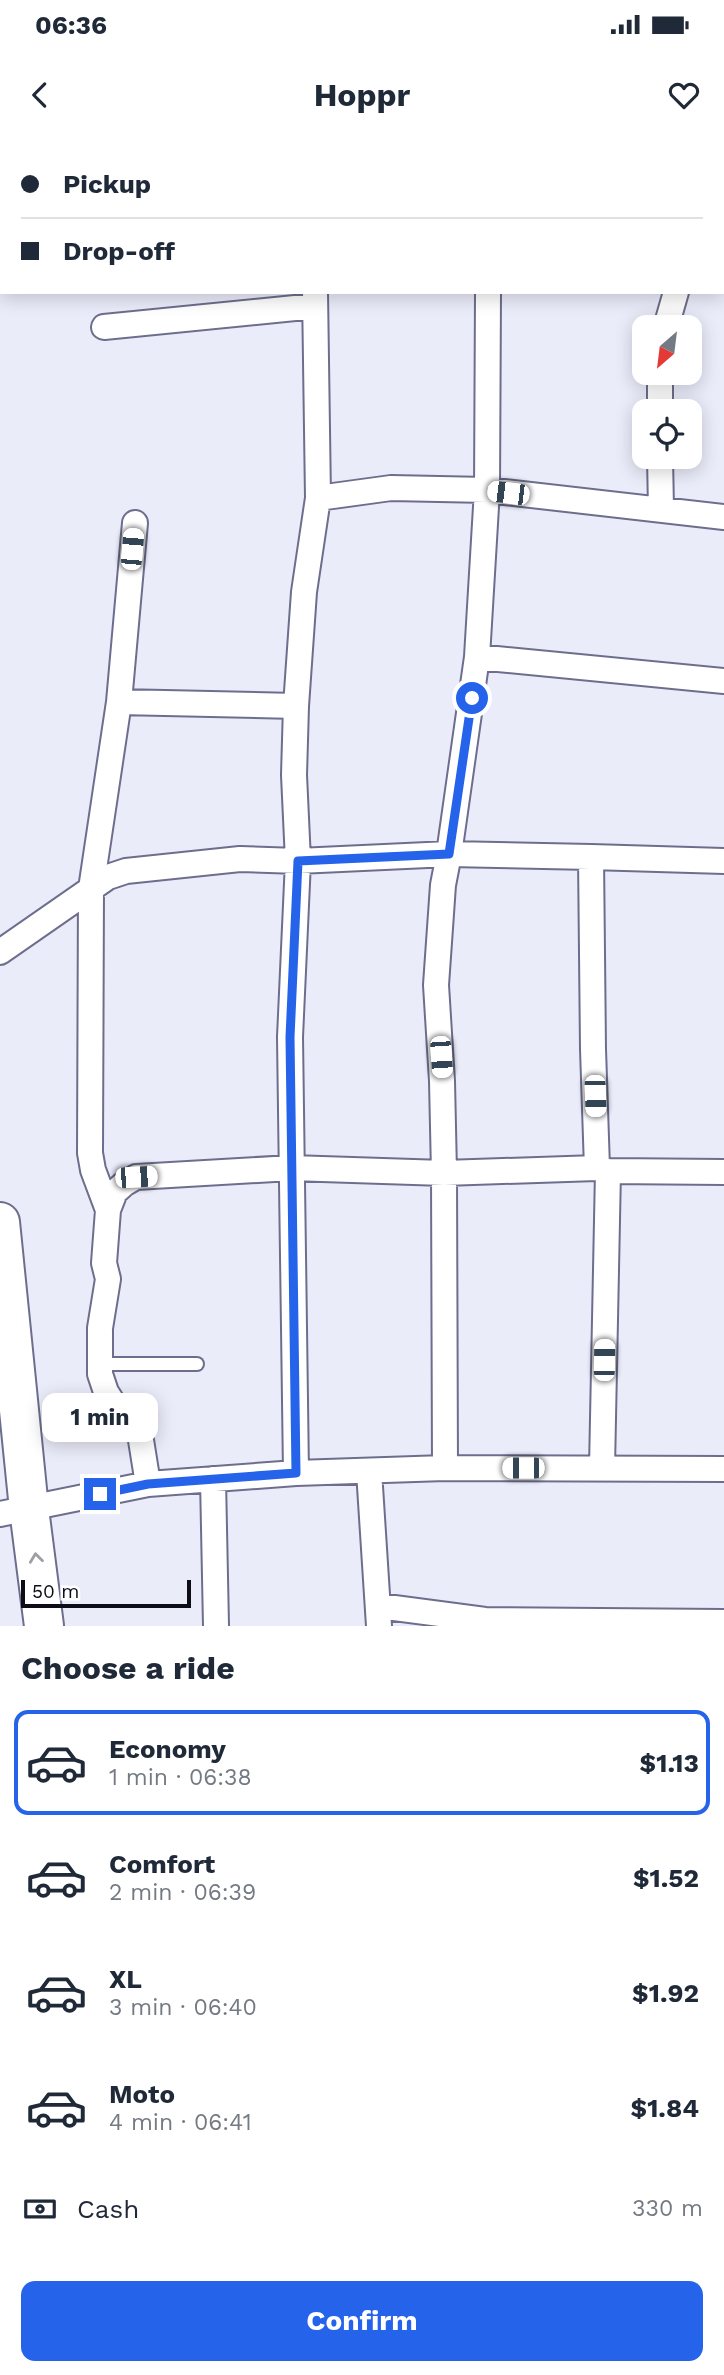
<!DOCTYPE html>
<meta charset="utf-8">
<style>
:root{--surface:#fff;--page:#f6f6f7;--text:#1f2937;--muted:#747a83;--line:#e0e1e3;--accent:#2563eb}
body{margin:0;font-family:"Work Sans",sans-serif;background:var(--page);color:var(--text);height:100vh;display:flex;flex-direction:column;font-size:26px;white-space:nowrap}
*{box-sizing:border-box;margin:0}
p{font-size:23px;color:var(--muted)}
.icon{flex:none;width:38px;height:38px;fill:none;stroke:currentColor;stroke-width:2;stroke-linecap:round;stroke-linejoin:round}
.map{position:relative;height:1486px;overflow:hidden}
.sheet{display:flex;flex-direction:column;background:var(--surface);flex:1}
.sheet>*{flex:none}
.guide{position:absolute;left:0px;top:0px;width:724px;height:154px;box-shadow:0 4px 18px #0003;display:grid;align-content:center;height:154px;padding:0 21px;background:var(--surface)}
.needle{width:46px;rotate:208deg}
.controls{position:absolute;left:632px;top:175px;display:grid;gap:14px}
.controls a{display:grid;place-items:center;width:70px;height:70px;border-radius:14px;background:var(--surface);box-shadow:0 4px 18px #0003;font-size:35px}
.scale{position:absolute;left:21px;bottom:18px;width:170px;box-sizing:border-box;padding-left:7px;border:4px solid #0d0d18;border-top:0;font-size:19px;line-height:24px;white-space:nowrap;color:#0d0d18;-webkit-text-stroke:5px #fff;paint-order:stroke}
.end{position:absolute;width:32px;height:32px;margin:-16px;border:9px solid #2563eb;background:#fff;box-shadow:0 0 0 4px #fff}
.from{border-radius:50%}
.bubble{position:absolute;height:49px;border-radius:14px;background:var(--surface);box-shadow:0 4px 18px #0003;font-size:23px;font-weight:700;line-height:49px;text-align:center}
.car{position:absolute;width:21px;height:42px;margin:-21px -10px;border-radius:9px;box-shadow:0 0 5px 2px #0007;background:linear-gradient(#fff 24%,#345 0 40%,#fff 0 76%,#345 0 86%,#fff 0)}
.guide b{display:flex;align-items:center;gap:24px;height:66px;font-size:26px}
.guide b+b{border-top:2px solid var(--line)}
.guide i{width:18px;height:18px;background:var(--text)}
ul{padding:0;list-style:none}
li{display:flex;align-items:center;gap:21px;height:105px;margin:0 14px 10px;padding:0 7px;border:4px solid transparent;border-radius:14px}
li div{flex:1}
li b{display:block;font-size:26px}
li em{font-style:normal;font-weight:700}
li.current{border-color:var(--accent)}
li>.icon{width:63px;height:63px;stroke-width:1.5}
h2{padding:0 21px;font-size:32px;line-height:84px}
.pay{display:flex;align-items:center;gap:18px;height:77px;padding:0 21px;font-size:26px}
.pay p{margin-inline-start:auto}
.primary-button{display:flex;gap:14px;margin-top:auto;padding:14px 21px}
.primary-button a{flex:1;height:80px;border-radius:14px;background:var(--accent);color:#fff;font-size:28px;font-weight:700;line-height:80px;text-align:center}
.status{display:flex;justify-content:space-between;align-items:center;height:49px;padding:0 35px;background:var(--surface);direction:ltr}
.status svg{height:19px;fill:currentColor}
header{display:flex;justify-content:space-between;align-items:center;height:91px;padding:0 21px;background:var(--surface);font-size:32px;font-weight:700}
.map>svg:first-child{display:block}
</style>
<div class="status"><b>06:36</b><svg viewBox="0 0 49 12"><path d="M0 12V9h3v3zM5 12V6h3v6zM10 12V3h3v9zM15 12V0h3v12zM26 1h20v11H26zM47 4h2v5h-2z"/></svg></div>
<header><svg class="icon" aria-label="back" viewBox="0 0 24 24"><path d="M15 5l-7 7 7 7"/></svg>Hoppr<svg class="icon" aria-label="heart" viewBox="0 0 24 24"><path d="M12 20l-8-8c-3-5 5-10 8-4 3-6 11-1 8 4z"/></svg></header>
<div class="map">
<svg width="724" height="1486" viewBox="0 0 724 1486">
<rect width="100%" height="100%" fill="#ebecfa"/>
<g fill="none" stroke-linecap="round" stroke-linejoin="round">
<!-- lane casing -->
<g stroke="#6d6e8d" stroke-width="16">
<path id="lane" d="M100,1224H197"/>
</g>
<!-- street casing -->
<g stroke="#6d6e8d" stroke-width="28">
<path id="street" d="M567,0L576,2
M315,2V0
M491,2V0
M723,15H724
M723,103L724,102
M104,187L315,166
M666,187L676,152
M660,233V271
M660,317L661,369
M318,358L391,348L487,350L724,377
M477,517L724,541
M119,562L296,566
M591,717L724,721
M0,812L108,737L126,731L240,719L298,721L449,714L591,717L593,909L597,1028
M108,1070L93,1030L90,1013L91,749L119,562L135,383
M445,1328L444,1033L442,941L436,845L443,745L449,714L477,517L487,350L488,152
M602,1328L608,1031
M369,1331L379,1486
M296,1333L290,897L298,721L294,635L296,566L304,452L318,358L315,152
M213,1339L216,1486
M148,1344L140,1294L118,1271L106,1252L100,1234V1188L108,1139L104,1123L108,1070L115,1052L124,1044L136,1037L291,1028L444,1033L597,1028L608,1031L724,1032
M0,1374L148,1344L296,1333L445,1328L724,1329
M379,1466L485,1480L724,1482"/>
</g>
<!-- primary casing -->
<g stroke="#6d6e8d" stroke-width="42">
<path id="primary" d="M0,1082L29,1369L44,1486"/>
</g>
<!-- lane -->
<use href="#lane" stroke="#fff" stroke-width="12"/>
<!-- street -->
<use href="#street" stroke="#fff" stroke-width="24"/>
<!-- primary -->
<use href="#primary" stroke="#fff" stroke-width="38"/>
</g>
<!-- one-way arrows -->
<defs><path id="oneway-chevron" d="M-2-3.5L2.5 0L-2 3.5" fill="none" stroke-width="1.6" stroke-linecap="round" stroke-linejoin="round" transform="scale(1.75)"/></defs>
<use stroke="#9e9ea3" href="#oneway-chevron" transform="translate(36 1418) rotate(-97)"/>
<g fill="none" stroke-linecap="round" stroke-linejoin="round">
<!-- route -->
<path stroke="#2563eb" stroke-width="9" d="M100,1354L148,1344L296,1333L290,897L298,721L449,714L472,558"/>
</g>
</svg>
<div class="controls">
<a><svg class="needle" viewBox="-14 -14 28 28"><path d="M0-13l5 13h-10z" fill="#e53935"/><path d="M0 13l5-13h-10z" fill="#747a83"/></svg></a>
<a><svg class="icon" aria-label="locate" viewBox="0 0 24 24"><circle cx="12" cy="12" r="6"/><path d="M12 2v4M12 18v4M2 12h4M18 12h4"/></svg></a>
</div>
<div class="scale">50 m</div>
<i class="end from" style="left:472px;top:558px"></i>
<i class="end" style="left:100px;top:1354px"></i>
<div class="bubble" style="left:42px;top:1253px;width:116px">1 min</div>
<i class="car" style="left:508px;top:353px;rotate:277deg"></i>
<i class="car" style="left:132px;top:409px;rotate:5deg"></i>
<i class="car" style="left:441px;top:917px;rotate:176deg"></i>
<i class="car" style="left:595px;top:956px;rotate:178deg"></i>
<i class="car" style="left:136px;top:1037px;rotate:87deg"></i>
<i class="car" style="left:604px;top:1220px;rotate:1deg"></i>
<i class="car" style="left:523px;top:1328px;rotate:270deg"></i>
<div class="guide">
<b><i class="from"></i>Pickup</b>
<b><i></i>Drop-off</b>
</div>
</div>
<section class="sheet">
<h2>Choose a ride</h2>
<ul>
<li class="current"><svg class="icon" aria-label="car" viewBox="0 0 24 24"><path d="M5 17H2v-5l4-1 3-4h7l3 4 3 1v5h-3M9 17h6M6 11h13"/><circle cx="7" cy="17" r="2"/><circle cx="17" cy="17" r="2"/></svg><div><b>Economy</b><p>1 min · 06:38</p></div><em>$1.13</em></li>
<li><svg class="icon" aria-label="car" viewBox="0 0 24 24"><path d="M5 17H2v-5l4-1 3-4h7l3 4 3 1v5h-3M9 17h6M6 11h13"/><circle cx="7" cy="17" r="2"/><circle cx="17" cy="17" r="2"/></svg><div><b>Comfort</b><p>2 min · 06:39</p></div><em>$1.52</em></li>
<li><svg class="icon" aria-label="car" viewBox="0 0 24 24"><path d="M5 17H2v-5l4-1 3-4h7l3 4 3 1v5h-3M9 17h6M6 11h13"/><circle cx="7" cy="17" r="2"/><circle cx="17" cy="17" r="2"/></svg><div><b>XL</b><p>3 min · 06:40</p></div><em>$1.92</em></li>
<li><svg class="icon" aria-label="car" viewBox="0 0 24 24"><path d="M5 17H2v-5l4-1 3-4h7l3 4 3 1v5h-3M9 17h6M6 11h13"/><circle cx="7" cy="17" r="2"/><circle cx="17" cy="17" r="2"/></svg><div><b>Moto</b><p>4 min · 06:41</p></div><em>$1.84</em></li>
</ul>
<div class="pay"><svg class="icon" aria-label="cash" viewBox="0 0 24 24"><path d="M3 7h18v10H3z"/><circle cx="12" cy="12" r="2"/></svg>Cash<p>330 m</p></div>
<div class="primary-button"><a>Confirm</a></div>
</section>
